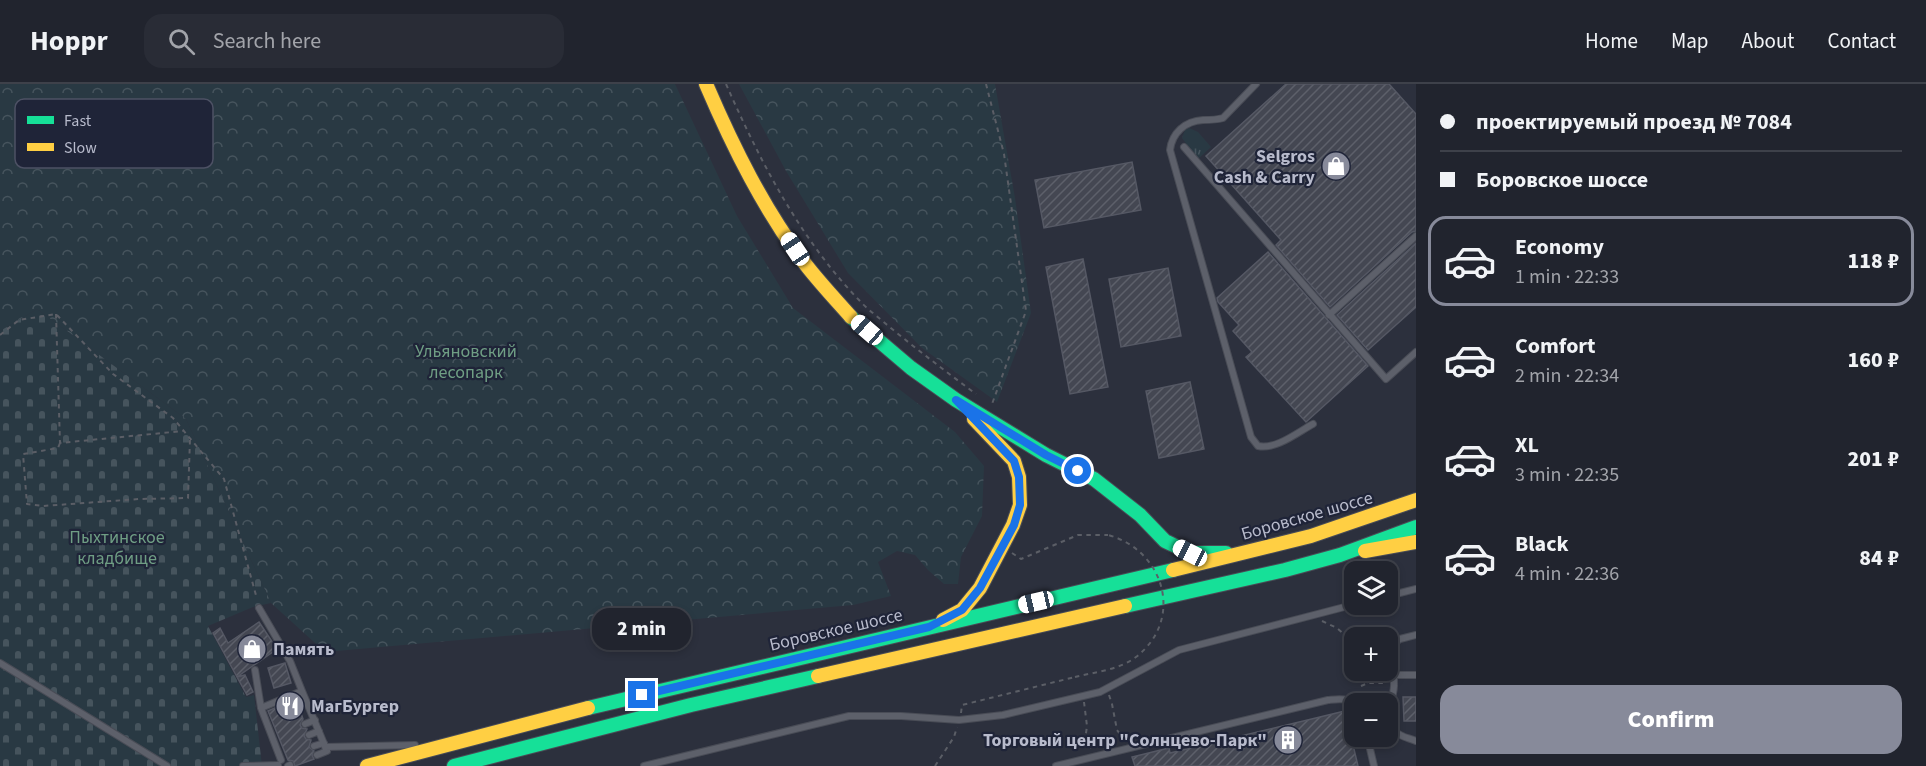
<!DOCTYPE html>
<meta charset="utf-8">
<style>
:root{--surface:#21242e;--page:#292c36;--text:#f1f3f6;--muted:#a2a4aa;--line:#3e414a;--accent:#878a9a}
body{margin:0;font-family:"Source Sans 3",sans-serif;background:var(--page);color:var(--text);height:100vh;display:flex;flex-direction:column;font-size:22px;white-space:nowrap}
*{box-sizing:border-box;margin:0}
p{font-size:20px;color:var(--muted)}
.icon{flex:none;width:33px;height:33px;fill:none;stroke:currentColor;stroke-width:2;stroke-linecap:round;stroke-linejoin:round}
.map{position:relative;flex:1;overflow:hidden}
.drawer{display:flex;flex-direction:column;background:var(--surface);width:510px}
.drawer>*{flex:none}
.hud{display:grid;align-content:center;height:132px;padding:0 24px;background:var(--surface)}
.tools{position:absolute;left:1344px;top:477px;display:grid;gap:12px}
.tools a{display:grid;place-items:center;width:54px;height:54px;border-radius:12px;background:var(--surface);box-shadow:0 3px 9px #0003,0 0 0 2px var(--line);font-size:30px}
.end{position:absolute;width:27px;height:27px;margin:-14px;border:8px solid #1a73e8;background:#fff;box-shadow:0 0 0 3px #fff}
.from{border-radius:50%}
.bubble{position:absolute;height:42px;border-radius:18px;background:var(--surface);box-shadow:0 3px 9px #0003,0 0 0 2px var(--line);font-size:20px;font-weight:800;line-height:42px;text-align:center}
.car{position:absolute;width:18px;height:36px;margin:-18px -9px;border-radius:8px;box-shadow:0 0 4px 2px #0007;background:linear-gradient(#fff 24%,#345 0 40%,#fff 0 76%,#345 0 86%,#fff 0)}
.hud b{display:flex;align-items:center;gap:21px;height:57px;font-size:22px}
.hud b+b{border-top:2px solid var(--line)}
.hud i{width:15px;height:15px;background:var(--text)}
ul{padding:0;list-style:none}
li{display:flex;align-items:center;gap:18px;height:90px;margin:0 12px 9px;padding:0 12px;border:3px solid transparent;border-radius:18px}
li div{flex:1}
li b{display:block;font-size:22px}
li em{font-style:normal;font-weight:800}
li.current{border-color:var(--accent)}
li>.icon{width:54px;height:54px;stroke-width:1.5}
.button{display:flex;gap:12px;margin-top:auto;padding:12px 24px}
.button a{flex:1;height:69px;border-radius:18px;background:var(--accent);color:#fff;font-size:24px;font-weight:800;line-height:69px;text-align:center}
header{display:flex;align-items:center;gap:36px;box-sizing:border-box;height:84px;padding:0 30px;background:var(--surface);border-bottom:2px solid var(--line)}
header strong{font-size:28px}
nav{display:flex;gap:33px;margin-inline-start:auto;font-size:21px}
.search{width:420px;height:54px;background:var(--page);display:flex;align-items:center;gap:15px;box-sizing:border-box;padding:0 21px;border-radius:18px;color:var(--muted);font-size:22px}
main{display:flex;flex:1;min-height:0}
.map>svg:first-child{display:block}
</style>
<header>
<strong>Hoppr</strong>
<div class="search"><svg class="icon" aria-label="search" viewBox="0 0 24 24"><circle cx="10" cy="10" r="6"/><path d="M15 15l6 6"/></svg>Search here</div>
<nav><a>Home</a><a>Map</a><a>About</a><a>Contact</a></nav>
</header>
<main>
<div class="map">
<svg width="1416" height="682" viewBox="0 0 1416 682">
<defs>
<pattern id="grass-tufts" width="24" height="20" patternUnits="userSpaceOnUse" patternTransform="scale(1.5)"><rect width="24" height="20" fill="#293943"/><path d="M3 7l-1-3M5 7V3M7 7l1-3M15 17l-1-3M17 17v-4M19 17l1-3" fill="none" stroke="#46545d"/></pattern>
<pattern id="forest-crowns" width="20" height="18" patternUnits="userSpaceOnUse" patternTransform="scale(1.5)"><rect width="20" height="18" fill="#293943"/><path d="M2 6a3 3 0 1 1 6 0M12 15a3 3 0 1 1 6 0" fill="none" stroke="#46545d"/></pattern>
<pattern id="cemetery-stones" width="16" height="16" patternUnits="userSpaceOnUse" patternTransform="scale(1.5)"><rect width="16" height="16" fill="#293943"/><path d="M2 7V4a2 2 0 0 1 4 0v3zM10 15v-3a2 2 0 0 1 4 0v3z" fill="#46545d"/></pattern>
<pattern id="building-hatch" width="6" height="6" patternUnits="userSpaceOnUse" patternTransform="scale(1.5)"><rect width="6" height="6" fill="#444752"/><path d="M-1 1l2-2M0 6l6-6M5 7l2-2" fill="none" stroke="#5d606a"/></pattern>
</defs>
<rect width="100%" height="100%" fill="#2c303d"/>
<!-- grass -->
<path fill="url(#grass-tufts)" d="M1189,44L1198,48L1211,63L1198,75L1182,54L1185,46Z"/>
<!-- forest -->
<path fill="url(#forest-crowns)" d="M0,0H675L737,132L793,224L955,348L984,382L982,432L961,473L958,500H944L928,486L915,471L897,467L878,478L891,512L853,521L325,568L271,519L186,335L37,225L0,247Z
M739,0H995L1015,114L1031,229L997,318L922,264L848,189L786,87Z"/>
<!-- cemetery -->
<path fill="url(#cemetery-stones)" d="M37,225L186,335L271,519L253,523L208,542L246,613L254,611L262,682H0V247Z"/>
<!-- building -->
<path fill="url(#building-hatch)" stroke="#555864" stroke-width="1.5" d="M1286,0H1389L1416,30V147L1412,148L1330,223L1276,161L1281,156L1206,72Z
M1132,78L1141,126L1044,144L1035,96Z
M1416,159V223L1368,266L1337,231Z
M1268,168L1368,282L1306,338L1246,273L1252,268L1233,247L1239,241L1218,218L1217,214Z
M1083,175L1108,303L1070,310L1046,183Z
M1168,184L1181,252L1121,263L1109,195Z
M1190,298L1204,365L1159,374L1146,307Z
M259,538L277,565L237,593L213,549L220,544L228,559Z
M285,579L291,599L274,604L268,584Z
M245,591L253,608L247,611L237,593Z
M1403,613H1416V637H1404Z
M296,615L303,635L300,641L302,644L307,645L304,652L306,655L311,656L309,663L314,667L312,671L314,675L295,682L293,677L288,676L268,627Z
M1345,627L1358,682H1135L1132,673L1169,664L1170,669Z"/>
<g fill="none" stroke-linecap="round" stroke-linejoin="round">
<!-- lane casing -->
<g stroke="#494c56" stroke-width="8">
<path id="lane" d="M1256,0L1223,34C1216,36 1210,36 1203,36C1185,37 1172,49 1170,66L1251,353L1258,362C1276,366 1298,348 1313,340
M1184,63L1386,295L1416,268
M1329,231L1416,152
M1388,512L1416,505
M259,524L290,577L302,607
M1416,551L1400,555L1395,559C1393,573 1394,588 1394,602C1393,617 1384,634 1395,647C1400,653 1409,654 1416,657
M0,579L167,682
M255,586L261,624
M1394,591H1416
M305,640L315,636
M309,651L319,647
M1367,652L1374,682
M314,662L324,659
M325,663L415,661
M281,676L261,624L302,607L327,667L317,671
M243,682L278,681
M288,682L290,681
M644,682L849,632H901L959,636L1003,631L1100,608L1179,566L1356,520
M1056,682L1328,616C1338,615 1348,613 1354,622"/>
</g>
<!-- fast casing -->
<g stroke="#494c56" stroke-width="16">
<path id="fast" d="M851,233L911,284L956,316L1046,371L1094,395L1140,431L1165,457L1190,469H1226
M1125,522L1285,486L1340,471L1416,443
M588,624L1173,486
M454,682L691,621L818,592"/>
</g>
<!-- slow casing -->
<g stroke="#494c56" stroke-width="16">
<path id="slow" d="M706,0C733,63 764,126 806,181C820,199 836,216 851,233
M1365,467L1416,458
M1173,486L1311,452L1416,416
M943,536L962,526L980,504L1013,441L1020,421L1019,393L1014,377L974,335
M818,592L1125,522
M367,682L588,624"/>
</g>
<!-- path -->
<path stroke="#5b5e66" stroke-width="2" stroke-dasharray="4.5 4.5" stroke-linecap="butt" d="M726,0C760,77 800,155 859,216C867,225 877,232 886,240C915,264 945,287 976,310
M986,0L1004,70L1026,227L992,320
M56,230L60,359L183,347
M0,251L19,236L56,230L113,290L173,334L224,395L257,515
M60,359L58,364L23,370L27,420L43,422L139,415L188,414L190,355
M1012,469L1021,475L1078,451H1108
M1322,537L1337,544L1354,559
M1365,586L1368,599
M1361,602L1368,599H1385
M1109,611L1112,620L1117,646L1126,658
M1084,618L1087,642L1085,656L1091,664
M961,629L962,621L1075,593
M1378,662L1384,652
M935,682L954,653L957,643"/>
<!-- lane -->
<use href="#lane" stroke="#5d606a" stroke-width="6"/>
<!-- fast -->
<use href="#fast" stroke="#16e098" stroke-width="14"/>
<!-- slow -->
<use href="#slow" stroke="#ffcf43" stroke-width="14"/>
<!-- path-bridge -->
<path stroke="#5b5e66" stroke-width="2" stroke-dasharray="4.5 4.5" stroke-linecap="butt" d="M1075,593C1095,588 1119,586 1136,573C1185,535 1164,466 1108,451"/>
</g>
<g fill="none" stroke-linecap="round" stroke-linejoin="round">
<!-- route -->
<path stroke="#1a73e8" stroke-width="8" d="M642,611L929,543L962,526L980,504L1014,441L1020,421L1019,393L1014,377L956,316L1046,371L1078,387"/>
</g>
<!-- icons -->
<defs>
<g id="shop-disc" transform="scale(1.5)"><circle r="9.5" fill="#878a9a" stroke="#1f2438"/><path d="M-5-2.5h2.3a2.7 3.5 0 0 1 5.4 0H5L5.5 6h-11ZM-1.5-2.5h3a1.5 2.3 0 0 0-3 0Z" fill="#fff"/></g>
<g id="restaurant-disc" transform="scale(1.5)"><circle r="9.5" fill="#878a9a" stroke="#1f2438"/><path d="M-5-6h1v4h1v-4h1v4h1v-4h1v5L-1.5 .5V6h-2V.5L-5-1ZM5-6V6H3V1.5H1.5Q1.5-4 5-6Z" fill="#fff"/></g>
<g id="building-disc" transform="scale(1.5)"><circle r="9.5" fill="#878a9a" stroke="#1f2438"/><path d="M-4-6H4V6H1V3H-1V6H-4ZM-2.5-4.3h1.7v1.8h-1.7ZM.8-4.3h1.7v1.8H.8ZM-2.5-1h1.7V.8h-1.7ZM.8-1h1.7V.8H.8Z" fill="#fff"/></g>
</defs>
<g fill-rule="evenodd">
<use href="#shop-disc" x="1336" y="82"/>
<use href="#shop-disc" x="252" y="565"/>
<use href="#restaurant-disc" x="290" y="622"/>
<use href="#building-disc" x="1288" y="656"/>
</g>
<g text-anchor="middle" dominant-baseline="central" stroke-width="4.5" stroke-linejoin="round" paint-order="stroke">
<!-- poi labels -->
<g font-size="18" font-weight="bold" fill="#b8bbcc" stroke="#1f2438" text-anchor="end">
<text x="1315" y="72">Selgros<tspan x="1315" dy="21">Cash &amp; Carry</tspan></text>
<text x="273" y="565" text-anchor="start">Память</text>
<text x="311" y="622" text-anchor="start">МагБургер</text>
<text x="1267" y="656">Торговый центр "Солнцево-Парк"</text>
</g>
<!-- park labels -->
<g font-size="18" fill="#6f9e84" stroke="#1f2438">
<text x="466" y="267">Ульяновский<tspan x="466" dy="21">лесопарк</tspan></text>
<text x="117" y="453">Пыхтинское<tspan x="117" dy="21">кладбище</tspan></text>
</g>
<!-- street labels -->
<g font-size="18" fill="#b8bbcc" stroke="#1f2438">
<text transform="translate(1307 432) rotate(-16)">Боровское шоссе</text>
<text transform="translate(836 546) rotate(-13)">Боровское шоссе</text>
</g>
</g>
<!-- legend -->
<rect x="15" y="15" width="198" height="69" rx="9" fill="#1f2438" stroke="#4d5164" stroke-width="1.5"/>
<rect x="27" y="32" width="27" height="8" fill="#16e098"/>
<rect x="27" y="59" width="27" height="8" fill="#ffcf43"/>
<g font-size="16" fill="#b8bbcc">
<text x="64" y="42">Fast</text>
<text x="64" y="69">Slow</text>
</g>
</svg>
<div class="tools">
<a><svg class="icon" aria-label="layers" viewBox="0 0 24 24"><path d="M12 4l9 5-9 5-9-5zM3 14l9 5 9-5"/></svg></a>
<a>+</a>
<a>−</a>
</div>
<i class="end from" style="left:1078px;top:387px"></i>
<i class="end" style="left:642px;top:611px"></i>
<div class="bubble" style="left:592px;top:524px;width:99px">2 min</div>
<i class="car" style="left:795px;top:165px;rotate:326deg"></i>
<i class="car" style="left:867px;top:246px;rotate:311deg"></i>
<i class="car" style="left:1190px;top:469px;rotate:297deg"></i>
<i class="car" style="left:1036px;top:518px;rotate:257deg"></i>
</div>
<section class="drawer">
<div class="hud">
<b><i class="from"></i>проектируемый проезд № 7084</b>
<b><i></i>Боровское шоссе</b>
</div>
<ul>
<li class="current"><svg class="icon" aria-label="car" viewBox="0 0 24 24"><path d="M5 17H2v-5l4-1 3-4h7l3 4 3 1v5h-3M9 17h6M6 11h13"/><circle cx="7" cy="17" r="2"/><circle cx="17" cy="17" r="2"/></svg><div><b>Economy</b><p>1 min · 22:33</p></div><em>118 ₽</em></li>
<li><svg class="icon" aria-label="car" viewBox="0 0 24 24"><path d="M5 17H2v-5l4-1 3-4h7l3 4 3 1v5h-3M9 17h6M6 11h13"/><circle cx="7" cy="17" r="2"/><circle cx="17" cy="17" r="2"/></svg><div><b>Comfort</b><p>2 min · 22:34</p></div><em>160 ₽</em></li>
<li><svg class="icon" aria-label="car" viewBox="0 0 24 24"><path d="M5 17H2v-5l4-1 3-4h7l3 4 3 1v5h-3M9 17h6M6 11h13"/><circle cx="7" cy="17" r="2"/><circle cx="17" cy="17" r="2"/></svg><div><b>XL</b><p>3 min · 22:35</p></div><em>201 ₽</em></li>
<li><svg class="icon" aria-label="car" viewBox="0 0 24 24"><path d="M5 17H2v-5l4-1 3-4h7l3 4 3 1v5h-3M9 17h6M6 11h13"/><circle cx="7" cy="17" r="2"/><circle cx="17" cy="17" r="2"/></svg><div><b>Black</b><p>4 min · 22:36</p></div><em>84 ₽</em></li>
</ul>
<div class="button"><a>Confirm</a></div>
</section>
</main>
